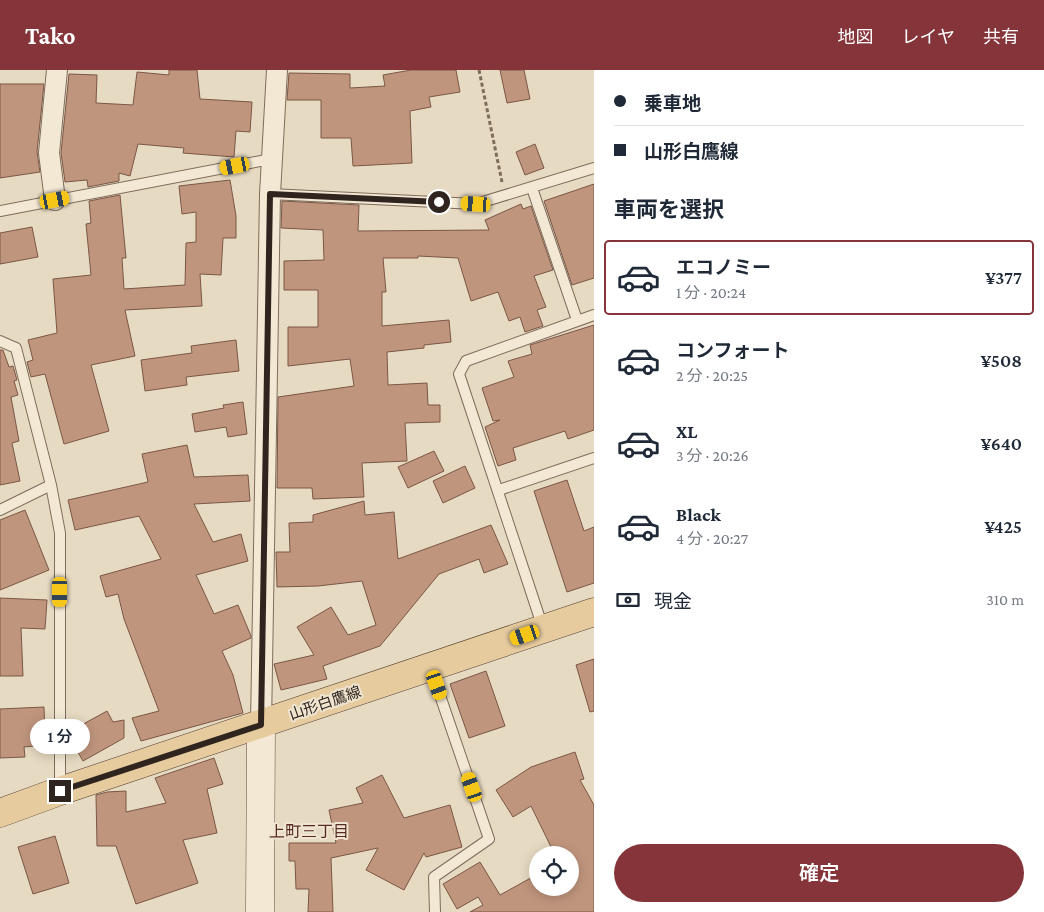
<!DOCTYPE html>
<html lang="ja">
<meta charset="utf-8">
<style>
:root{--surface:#fff;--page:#f6f6f7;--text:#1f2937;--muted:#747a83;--line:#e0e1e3;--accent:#853439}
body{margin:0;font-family:"Crimson Pro","Noto Sans JP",serif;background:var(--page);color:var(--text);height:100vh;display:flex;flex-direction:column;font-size:19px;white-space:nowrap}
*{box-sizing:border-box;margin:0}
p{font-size:16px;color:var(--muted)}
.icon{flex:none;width:28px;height:28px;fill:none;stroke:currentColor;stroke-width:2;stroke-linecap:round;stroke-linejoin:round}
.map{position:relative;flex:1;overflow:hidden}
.side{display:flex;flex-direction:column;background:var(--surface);width:450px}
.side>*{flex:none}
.guide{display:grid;align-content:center;height:110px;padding:0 20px;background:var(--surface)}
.fabs{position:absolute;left:529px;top:776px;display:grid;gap:10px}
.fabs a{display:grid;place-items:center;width:50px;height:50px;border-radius:50%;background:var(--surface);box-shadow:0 2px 12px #0003;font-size:25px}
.end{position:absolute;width:22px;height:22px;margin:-11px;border:6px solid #30251e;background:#fff;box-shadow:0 0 0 2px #fff}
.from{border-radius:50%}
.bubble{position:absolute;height:35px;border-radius:18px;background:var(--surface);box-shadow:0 2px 12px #0003;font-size:16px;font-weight:600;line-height:35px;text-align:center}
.car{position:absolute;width:15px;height:30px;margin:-15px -8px;border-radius:6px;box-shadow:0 0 4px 1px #0007;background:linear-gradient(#f5c518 24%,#345 0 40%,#f5c518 0 76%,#345 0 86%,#f5c518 0)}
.guide b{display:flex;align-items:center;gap:18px;height:48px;font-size:19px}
.guide b+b{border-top:1px solid var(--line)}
.guide i{width:12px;height:12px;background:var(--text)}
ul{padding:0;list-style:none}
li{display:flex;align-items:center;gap:15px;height:75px;margin:0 10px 8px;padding:0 10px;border:2px solid transparent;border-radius:5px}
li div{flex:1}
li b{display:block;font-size:19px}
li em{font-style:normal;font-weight:600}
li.active{border-color:var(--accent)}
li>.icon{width:45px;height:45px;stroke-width:1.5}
h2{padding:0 20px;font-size:22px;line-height:60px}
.pay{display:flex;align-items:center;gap:12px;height:55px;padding:0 20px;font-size:19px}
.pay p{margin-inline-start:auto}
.primary-button{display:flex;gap:10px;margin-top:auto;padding:10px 20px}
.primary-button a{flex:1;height:58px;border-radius:30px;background:var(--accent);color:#fff;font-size:20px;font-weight:600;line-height:58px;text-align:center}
header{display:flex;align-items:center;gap:30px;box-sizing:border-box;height:70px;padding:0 25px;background:var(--accent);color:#fff}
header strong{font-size:24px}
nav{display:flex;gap:28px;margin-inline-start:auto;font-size:18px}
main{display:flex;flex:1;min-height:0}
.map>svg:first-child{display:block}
</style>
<header>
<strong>Tako</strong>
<nav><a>地図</a><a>レイヤ</a><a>共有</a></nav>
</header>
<main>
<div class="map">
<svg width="594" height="842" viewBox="0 0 594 842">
<rect width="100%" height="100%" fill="#e7dac2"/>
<!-- building -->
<path fill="#c0957d" stroke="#7a5745" d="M169,0H197L200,29L252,32L250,62L236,61L234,87L183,83L184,78L138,74L130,106L119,103V111L88,117L87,110L65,112L61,83L69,4L97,5L96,33L133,35L137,2L169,5Z
M411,0H456L460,22L429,27L431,37L410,41L412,93L353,96L351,68H321V30H287L289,3L350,4V18L385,16L383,5Z
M500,0H524L530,29L507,33Z
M0,14H44L37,82L40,102L0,108Z
M535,74L544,98L525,105L516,82Z
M230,110L236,146V168H223L221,205L200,204L202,236L125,240L135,286L91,295L109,361L64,374L45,304L31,307L27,292L33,290L28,270L57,263L53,209L91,205L86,154L91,153L89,131L120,125L126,188H122L124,219L185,215L186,173L196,172V142L182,144L179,116Z
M594,114V208L572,215L544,131Z
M282,131L359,135L358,161L489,160L485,150L521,134L523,139L531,136L553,200L534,206L546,237L537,240L543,256L525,262L520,247L509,251L498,222L471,231L458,188L418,186V188H383L386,222H382V256L449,250L451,272L424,275V278L387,282L388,315L427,313L428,335H440V352L405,353L407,391L362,393L364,427L313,429L312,418H277L278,327L354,316L350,289L288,296V257H318V220H284V191L324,190L323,160L281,158Z
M32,157L38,187L0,194V163Z
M594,255V360L568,369L565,361L513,378L516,390L498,396L485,357L500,350L493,351L482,318L514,307L508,291L532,284L530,275Z
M236,270L239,301L186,307L187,315L145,321L141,290L192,283L191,276Z
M0,280H3L9,297L13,296L17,310L14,311L18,325L11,327L19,371L12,373L20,411L0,415Z
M243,332L247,364L228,367L226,357L195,362L192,344L224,338L223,335Z
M187,375L194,407L248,405L250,431L194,434L213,472L241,464L248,491L196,505L214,544L238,535L251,566V568L222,581L233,605L243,643L141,671L132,648L159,641L124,549L118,524L106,527L100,506L161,489L139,446L75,460L68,430L148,412L142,384Z
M434,381L444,401L408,418L398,397Z
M465,396L475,418L443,433L433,411Z
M567,410L584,461L594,457V513L567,522L534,421Z
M364,431L365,445L394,442L398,489L491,455L508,494L484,503L479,489L439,504L380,576L323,596L327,609L281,620L274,594L314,585L297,557L331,537L348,565L376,555L362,511L318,516L277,517L276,482H290L289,453L313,452V445Z
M25,440L49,500L0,520V450Z
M0,528L47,530L45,559L21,558L23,606H0Z
M594,589V641L590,642L576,595Z
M486,601L505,656L469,668L450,614Z
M44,637L45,668H34L35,676L24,677L25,687L0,688V639Z
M107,641L113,652L124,650V668L83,691L67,663Z
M575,682L584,709L580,710L594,735V842H470L483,835L478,827L457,839L443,814L480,792L500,825L538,804V818H570L571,785H555L531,736L513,747L496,720L531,697Z
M214,688L223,714L207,719L217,763L183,770L198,813L136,834L116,776H97L96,725L107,722L126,721V742L166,733L155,708Z
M382,705L404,748L450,735L462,777L426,787L424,783L404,820L366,800L378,778L331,788L333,842H308L309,819H296L295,791H289V773H336L329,740L363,733L356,718Z
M55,766L69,813L33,824L18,777Z"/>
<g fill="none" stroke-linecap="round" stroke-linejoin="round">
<!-- lane casing -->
<g stroke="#7e6c5c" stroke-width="12">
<path id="lane" d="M532,118L577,250
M270,124L476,134L594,98
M0,141L271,89
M0,271L16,278L51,415L60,463V719
M499,420L594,388
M0,440L51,415
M543,558L459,304L466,291L594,245
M431,599L489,769L434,807L435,842"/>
</g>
<!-- street casing -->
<g stroke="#7e6c5c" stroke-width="22">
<path id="street" d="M55,130L49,83L57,0
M261,655L270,124L277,0"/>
</g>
<!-- secondary casing -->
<g stroke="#604d3f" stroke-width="29">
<path id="secondary" d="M260,842L261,655"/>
</g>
<!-- primary casing -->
<g stroke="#4c3b2f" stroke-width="29">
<path id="primary" d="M0,743L60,721L594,542"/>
</g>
<!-- path -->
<path stroke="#7e6c5c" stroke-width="3" stroke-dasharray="4 2.5" stroke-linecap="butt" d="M479,0L502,112"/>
<!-- lane -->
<use href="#lane" stroke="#f3e8d4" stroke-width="10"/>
<!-- street -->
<use href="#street" stroke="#f3e8d4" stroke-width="20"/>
<!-- secondary -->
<use href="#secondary" stroke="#f3e8d4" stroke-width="28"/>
<!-- primary -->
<use href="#primary" stroke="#e6cb9e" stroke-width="28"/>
</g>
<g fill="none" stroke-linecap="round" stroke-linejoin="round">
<!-- route -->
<path stroke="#30251e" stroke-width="6" d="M60,721L261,655L270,124L439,132"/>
</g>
<g text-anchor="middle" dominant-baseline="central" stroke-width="4" stroke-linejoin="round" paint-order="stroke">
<!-- street labels -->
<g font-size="15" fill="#30251e" stroke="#efe5d0">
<text transform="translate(325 633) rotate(-19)">山形白鷹線</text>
</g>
<!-- neighbourhood labels -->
<g font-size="16" fill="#572b23" stroke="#efe5d0">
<text x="309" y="761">上町三丁目</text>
</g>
</g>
</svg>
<div class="fabs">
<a><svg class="icon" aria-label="locate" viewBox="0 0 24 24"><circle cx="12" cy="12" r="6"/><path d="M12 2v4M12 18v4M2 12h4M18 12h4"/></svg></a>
</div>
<i class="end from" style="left:439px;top:132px"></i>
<i class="end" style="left:60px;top:721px"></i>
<div class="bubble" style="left:30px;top:649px;width:60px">1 分</div>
<i class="car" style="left:235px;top:96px;rotate:259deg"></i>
<i class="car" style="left:55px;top:130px;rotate:79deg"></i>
<i class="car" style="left:476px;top:134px;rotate:273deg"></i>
<i class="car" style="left:60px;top:522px;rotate:180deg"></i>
<i class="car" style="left:525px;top:565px;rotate:251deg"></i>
<i class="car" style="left:437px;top:615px;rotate:161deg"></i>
<i class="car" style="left:472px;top:717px;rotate:341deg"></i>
</div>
<section class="side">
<div class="guide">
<b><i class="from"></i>乗車地</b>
<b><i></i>山形白鷹線</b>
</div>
<h2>車両を選択</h2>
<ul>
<li class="active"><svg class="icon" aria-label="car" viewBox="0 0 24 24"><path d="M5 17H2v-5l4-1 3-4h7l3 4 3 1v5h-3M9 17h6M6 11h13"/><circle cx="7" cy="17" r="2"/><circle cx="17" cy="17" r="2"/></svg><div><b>エコノミー</b><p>1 分 · 20:24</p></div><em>¥377</em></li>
<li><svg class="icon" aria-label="car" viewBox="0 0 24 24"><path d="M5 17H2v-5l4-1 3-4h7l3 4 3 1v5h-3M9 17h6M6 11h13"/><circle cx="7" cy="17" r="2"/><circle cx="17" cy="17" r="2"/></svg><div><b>コンフォート</b><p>2 分 · 20:25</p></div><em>¥508</em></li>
<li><svg class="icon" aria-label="car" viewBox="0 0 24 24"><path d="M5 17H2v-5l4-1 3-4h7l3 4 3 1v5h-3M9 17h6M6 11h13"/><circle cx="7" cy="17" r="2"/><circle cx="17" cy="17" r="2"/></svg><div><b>XL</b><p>3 分 · 20:26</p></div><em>¥640</em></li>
<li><svg class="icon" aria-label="car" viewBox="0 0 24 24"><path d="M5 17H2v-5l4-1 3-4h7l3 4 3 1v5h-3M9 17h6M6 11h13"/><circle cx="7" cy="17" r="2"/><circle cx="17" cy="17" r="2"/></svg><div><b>Black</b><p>4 分 · 20:27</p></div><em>¥425</em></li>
</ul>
<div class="pay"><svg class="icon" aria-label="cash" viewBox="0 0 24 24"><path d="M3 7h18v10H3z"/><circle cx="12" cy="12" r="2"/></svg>現金<p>310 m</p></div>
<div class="primary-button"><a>確定</a></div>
</section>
</main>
